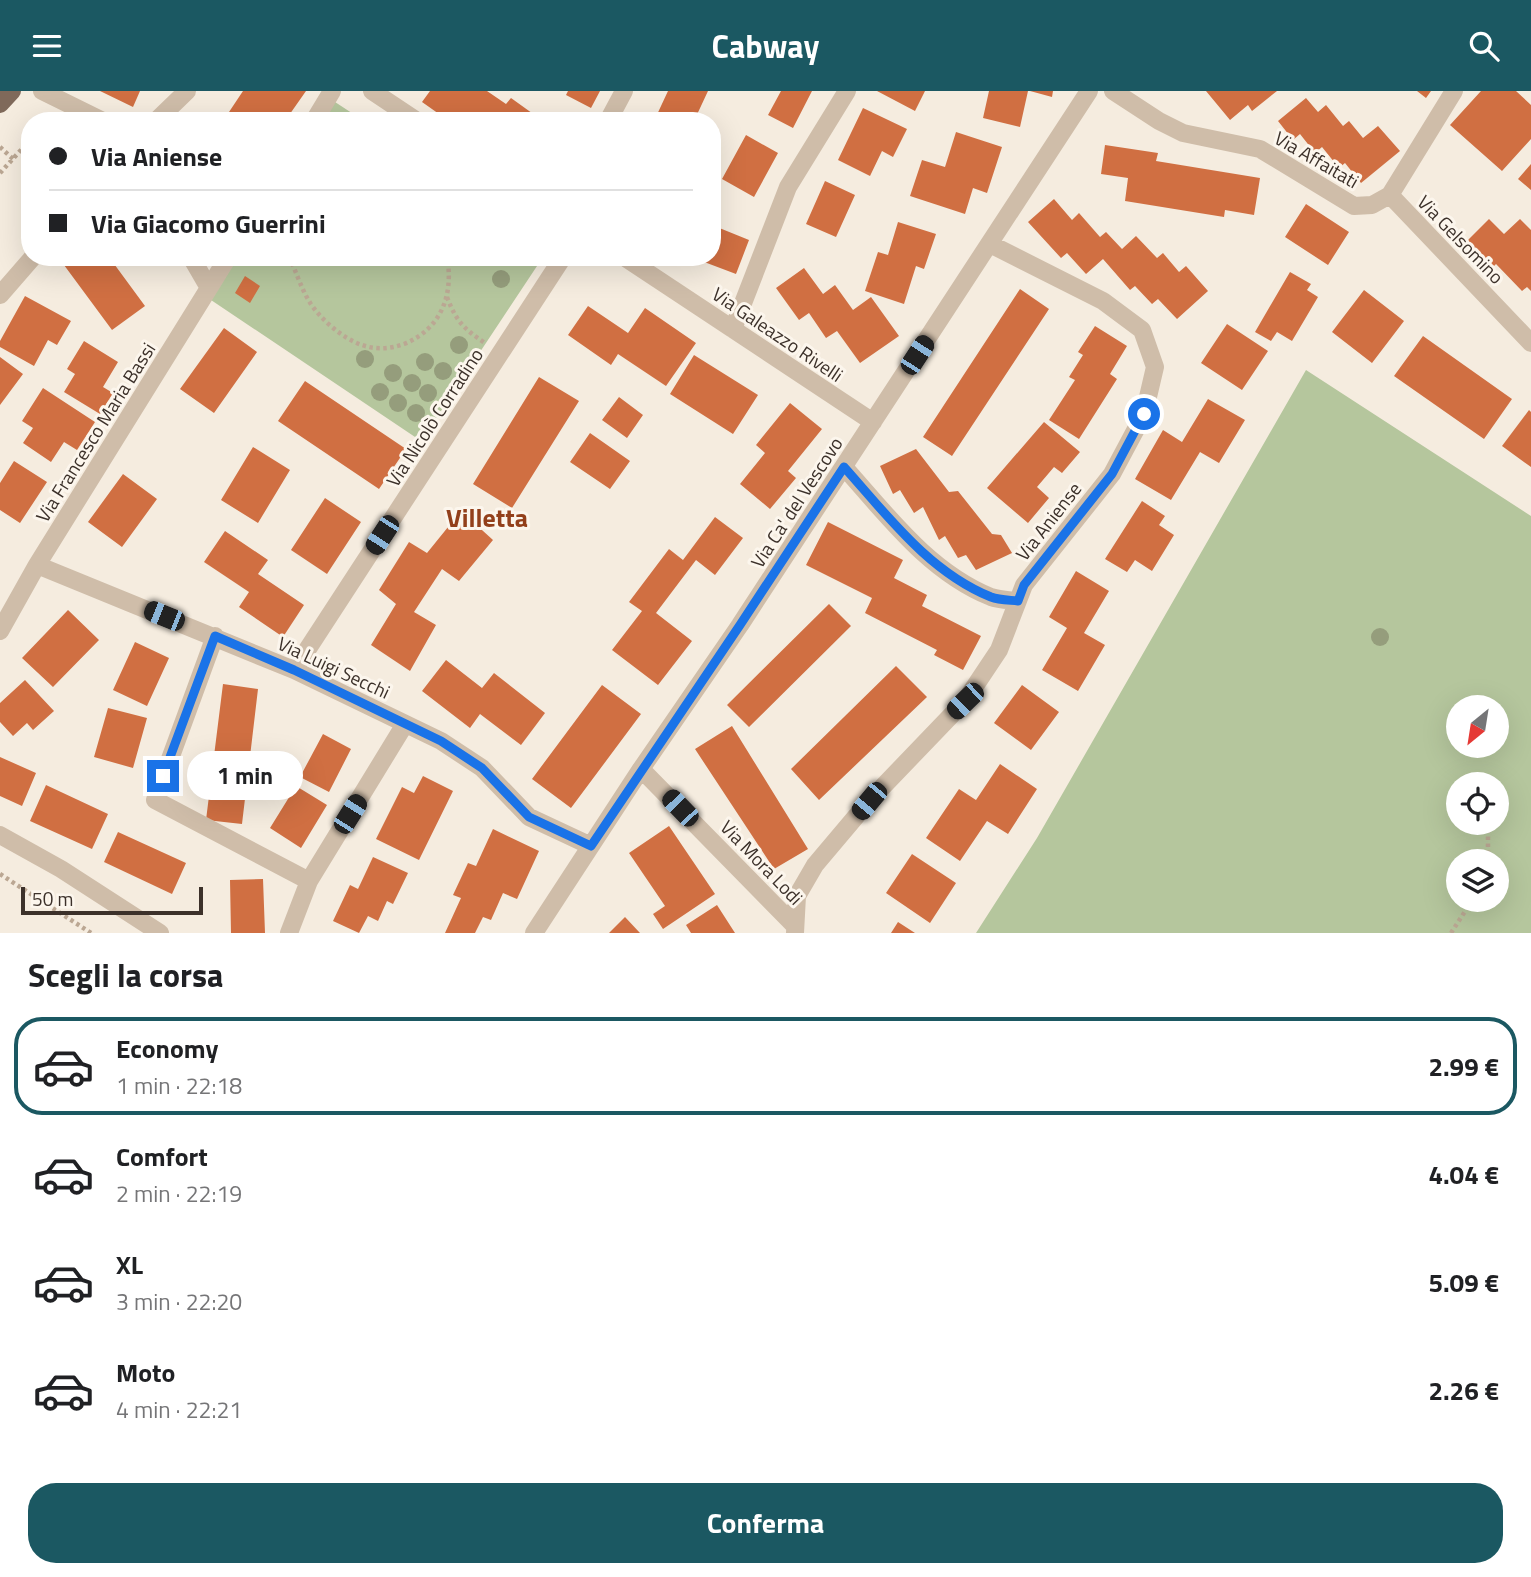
<!DOCTYPE html>
<html lang="it">
<meta charset="utf-8">
<style>
:root{--surface:#fff;--page:#f6f6f6;--text:#202124;--muted:#757577;--line:#e0e0e0;--accent:#1b5862}
body{margin:0;font-family:"Titillium Web",sans-serif;background:var(--page);color:var(--text);height:100vh;display:flex;flex-direction:column;font-size:26px;white-space:nowrap}
*{box-sizing:border-box;margin:0}
p{font-size:23px;color:var(--muted)}
.icon{flex:none;width:38px;height:38px;fill:none;stroke:currentColor;stroke-width:2;stroke-linecap:round;stroke-linejoin:round}
.map{position:relative;height:842px;overflow:hidden}
.sheet{display:flex;flex-direction:column;background:var(--surface);flex:1}
.sheet>*{flex:none}
.hud{position:absolute;left:21px;top:21px;width:700px;height:154px;border-radius:28px;box-shadow:0 7px 28px #0002;display:grid;align-content:center;height:154px;padding:0 28px;background:var(--surface)}
.needle{width:46px;rotate:210deg}
.fabs{position:absolute;left:1446px;top:604px;display:grid;gap:14px}
.fabs a{display:grid;place-items:center;width:63px;height:63px;border-radius:50%;background:var(--surface);box-shadow:0 7px 28px #0002;font-size:35px}
.scale{position:absolute;left:21px;bottom:18px;width:182px;box-sizing:border-box;padding-left:7px;border:4px solid #3c312a;border-top:0;font-size:19px;line-height:24px;white-space:nowrap;color:#3c312a;-webkit-text-stroke:5px #fcf6ed;paint-order:stroke}
.end{position:absolute;width:32px;height:32px;margin:-16px;border:9px solid #1a73e8;background:#fff;box-shadow:0 0 0 4px #fff}
.from{border-radius:50%}
.bubble{position:absolute;height:49px;border-radius:24px;background:var(--surface);box-shadow:0 7px 28px #0002;font-size:23px;font-weight:700;line-height:49px;text-align:center}
.car{position:absolute;width:21px;height:42px;margin:-21px -10px;border-radius:9px;box-shadow:0 0 5px 2px #0007;background:linear-gradient(#222 24%,#8ab4d8 0 40%,#222 0 76%,#8ab4d8 0 86%,#222 0)}
.hud b{display:flex;align-items:center;gap:24px;height:66px;font-size:26px}
.hud b+b{border-top:2px solid var(--line)}
.hud i{width:18px;height:18px;background:var(--text)}
ul{padding:0;list-style:none}
li{display:flex;align-items:center;gap:21px;height:98px;margin:0 14px 10px;padding:0 14px;border:4px solid transparent;border-radius:28px}
li div{flex:1}
li b{display:block;font-size:26px}
li em{font-style:normal;font-weight:700}
li.active{border-color:var(--accent)}
li>.icon{width:63px;height:63px;stroke-width:1.5}
h2{padding:0 28px;font-size:32px;line-height:84px}
.primary-button{display:flex;gap:14px;margin-top:auto;padding:14px 28px}
.primary-button a{flex:1;height:80px;border-radius:28px;background:var(--accent);color:#fff;font-size:28px;font-weight:700;line-height:80px;text-align:center}
header{display:flex;justify-content:space-between;align-items:center;height:91px;padding:0 28px;background:var(--accent);color:#fff;font-size:32px;font-weight:700}
.map>svg:first-child{display:block}
</style>
<header><svg class="icon" aria-label="menu" viewBox="0 0 24 24"><path d="M4 6h16M4 12h16M4 18h16"/></svg>Cabway<svg class="icon" aria-label="search" viewBox="0 0 24 24"><circle cx="10" cy="10" r="6"/><path d="M15 15l6 6"/></svg></header>
<div class="map">
<svg width="1531" height="842" viewBox="0 0 1531 842">
<rect width="100%" height="100%" fill="#f5ecdf"/>
<!-- green -->
<path fill="#b5c69d" fill-rule="evenodd" d="M335,11L364,30H323Z
M238,166H543L421,350L211,209Z
M1306,279L1531,425V842H976L1037,747ZM1458,616H1496V654H1458ZM1458,693H1496V732H1458ZM1496,770V808H1458V770Z"/>
<!-- building -->
<path fill="#d06f42" d="M100,0H140L133,16Z
M243,0H306L285,30H223Z
M430,0H487L506,13L511,7L543,30H449L422,11Z
M568,0H600L591,17L566,4Z
M668,0H708L694,30H654Z
M781,0H812L793,37L768,24Z
M877,0H925L915,20Z
M989,0H1028L1020,36L983,27Z
M1030,0H1053L1052,6Z
M1206,0H1277L1252,20L1248,14L1230,29Z
M1417,0H1431L1426,7Z
M1481,0H1516L1531,14V48L1502,80L1450,34Z
M1306,7L1318,21L1326,14L1343,35L1349,30L1363,47L1378,35L1400,60L1361,92L1345,72L1339,77L1322,56L1315,62L1300,43L1293,49L1278,30Z
M863,17L907,38L893,66L882,60L870,85L838,69Z
M956,41L1002,56L987,102L973,97L965,123L910,105L922,69L945,76Z
M746,44L778,62L754,106L722,88Z
M1105,54L1158,62L1156,70L1260,87L1254,124L1225,119L1224,126L1125,110L1128,87L1101,83Z
M1531,73V99L1518,88Z
M825,90L855,104L836,146L806,133Z
M1054,108L1072,129L1079,122L1100,146L1106,141L1122,158L1136,145L1157,167L1163,162L1179,181L1186,175L1208,200L1177,228L1158,208L1152,213L1135,195L1130,199L1103,168L1086,183L1067,162L1061,167L1028,131Z
M1306,113L1349,141L1328,174L1285,146Z
M1489,128L1504,143L1520,128L1531,139V200L1527,196L1522,200L1496,173L1490,179L1464,153Z
M898,131L936,143L924,178L916,175L904,213L865,200L878,161L888,164Z
M712,134L749,149L736,183L691,166H712Z
M74,166H109L145,215L112,239L64,174Z
M804,177L823,203L835,194L853,219L871,206L899,245L860,272L837,240L826,247L809,222L799,229L776,197Z
M1290,181L1311,193L1307,199L1318,206L1292,250L1277,241L1271,250L1255,241Z
M245,185L260,195L250,212L235,202Z
M1020,198L1049,218L952,365L923,346Z
M1364,199L1404,230L1372,272L1332,241Z
M25,205L71,230L57,254L48,249L34,275L0,256V250Z
M588,215L628,242L645,217L696,252L666,295L618,263L611,274L568,244Z
M1227,233L1268,260L1242,299L1201,272Z
M1095,235L1127,255L1110,283L1117,288L1079,348L1049,329L1075,289L1069,286L1083,264L1078,261Z
M224,237L257,261L214,322L180,298Z
M1423,245L1512,308L1484,348L1394,285Z
M84,250L118,271L103,296L113,302L100,323L64,301L75,283L67,278Z
M694,264L758,304L733,343L670,303Z
M0,266L23,283L0,314Z
M539,286L579,310L512,417L473,393Z
M305,290L406,358L379,398L278,330Z
M43,297L95,331L77,359L64,351L51,371L23,352L33,337L22,330Z
M619,306L643,324L627,347L602,329Z
M1208,308L1245,329L1219,372L1200,361L1171,409L1135,388L1163,339L1182,351Z
M790,312L822,338L788,380L796,387L770,418L740,393L765,362L756,354Z
M1529,319L1531,321V376L1502,355Z
M1044,331L1080,361L1062,382L1054,376L1037,396L1049,407L1028,432L987,397Z
M590,342L630,370L610,398L570,371Z
M253,356L290,379L258,432L221,409Z
M916,358L949,401L958,400L992,443L1001,444L1012,462L976,479L966,464L958,467L945,445L939,449L923,416L914,422L900,399L893,403L880,375Z
M14,370L47,391L20,432L0,419V392Z
M123,383L157,408L122,456L88,431Z
M325,407L361,431L327,483L291,459Z
M1142,410L1165,425L1159,434L1174,444L1152,480L1135,469L1127,481L1105,468Z
M461,420L493,449L459,490L442,478L414,521L436,534L410,580L371,554L396,513L379,499L409,451L427,462Z
M715,426L743,447L715,484L696,469L656,522L692,550L658,594L612,559L642,520L629,511L669,458L683,469Z
M828,431L903,469L894,487L927,504L922,515L981,545L963,579L934,564L937,559L865,522L872,507L806,474Z
M225,440L268,469L258,483L304,514L283,546L239,516L249,501L204,471Z
M1076,480L1109,500L1084,542L1105,554L1078,600L1042,579L1067,537L1049,526Z
M829,513L851,535L749,636L727,614Z
M68,519L99,549L53,596L22,567Z
M135,551L169,567L147,615L113,599Z
M446,569L482,597L494,582L545,622L521,654L480,623L470,637L422,600Z
M896,575L927,606L819,709L791,678Z
M25,589L54,620L33,639L27,632L13,645L0,631V612Z
M223,593L258,598L242,733L206,729Z
M602,594L641,623L571,717L532,688Z
M1022,594L1059,621L1031,659L994,632Z
M108,617L147,627L133,677L94,666Z
M732,635L808,758L774,778L695,658Z
M323,643L351,658L329,701L300,686Z
M0,666L36,682L22,715L0,705Z
M1000,673L1037,698L1008,743L987,730L960,770L926,747L959,698L976,709Z
M423,685L453,700L419,769L376,748L402,696L414,702Z
M46,694L108,723L92,758L30,730Z
M296,695L327,714L301,757L270,737Z
M669,735L715,803L663,838L653,823L665,815L629,762Z
M493,738L539,760L517,808L503,802L491,829L483,826L475,842H445L461,807L453,804L468,772L476,775Z
M118,741L186,772L172,803L104,771Z
M912,763L956,792L930,832L886,802Z
M373,766L408,782L393,813L387,810L378,830L368,825L359,842L333,830L350,794L358,798Z
M263,788L265,842H231L230,789Z
M717,814L735,842H691L686,834Z
M625,826L640,842H609Z
M898,831L915,842H891Z"/>
<g fill="none" stroke-linecap="round" stroke-linejoin="round">
<!-- path -->
<path stroke="#bba793" stroke-width="4.5" stroke-dasharray="3.5 3.5" stroke-linecap="butt" d="M0,56L13,68
M0,82L30,49
M289,166C296,180 301,197 309,210C319,227 343,248 362,254C376,259 390,258 404,253C441,238 454,204 447,166
M447,206C456,230 464,238 485,252
M1488,770V732
M0,783L91,842
M1451,842L1473,808"/>
<!-- minor -->
<path stroke="#cfbda9" stroke-width="18" d="M42,0L103,30
M372,0L417,30
M1113,0L1159,30L1183,42L1260,58L1354,115L1372,114L1390,104L1454,0
M156,30L187,0
M314,30L332,0
M608,30L624,0
M1390,104L1531,252
M624,166L873,331
M209,197L228,166
M0,204L33,166
M733,238L788,96L847,0
M844,376C887,424 929,481 991,506C999,509 1009,509 1018,510
M37,474L294,579L441,650L482,677L529,726L591,755
M0,540L37,474L209,197L191,166
M215,545L155,709L309,790
M294,579L563,166
M641,678L795,835
M0,744L61,778L160,842
M289,842L309,790L405,633
M534,842L641,678L740,534L1089,0
M795,842L797,805L815,774L869,710L965,610L999,559L1024,494L1112,383L1144,323L1155,276L1142,239L1103,210L990,153"/>
<!-- major -->
<path stroke="#7f695a" stroke-width="18" d="M0,13L12,0"/>
</g>
<!-- trees -->
<g fill="#959d7c">
<circle cx="501" cy="188" r="9"/>
<circle cx="459" cy="254" r="9"/>
<circle cx="365" cy="268" r="9"/>
<circle cx="425" cy="271" r="9"/>
<circle cx="443" cy="280" r="9"/>
<circle cx="393" cy="282" r="9"/>
<circle cx="412" cy="292" r="9"/>
<circle cx="380" cy="301" r="9"/>
<circle cx="428" cy="302" r="9"/>
<circle cx="398" cy="312" r="9"/>
<circle cx="416" cy="322" r="9"/>
<circle cx="1380" cy="546" r="9"/>
</g>
<g fill="none" stroke-linecap="round" stroke-linejoin="round">
<!-- route -->
<path stroke="#1a73e8" stroke-width="9" d="M163,685L215,545L294,579L441,650L482,677L529,726L591,755L740,534L844,376C887,424 929,481 991,506C999,509 1009,509 1018,510L1024,494L1112,383L1144,323"/>
</g>
<g text-anchor="middle" dominant-baseline="central" stroke-width="6" stroke-linejoin="round" paint-order="stroke">
<!-- street labels -->
<g font-size="19" fill="#3c312a" stroke="#fcf6ed">
<text transform="translate(1317 68) rotate(30)">Via Affaitati</text>
<text transform="translate(1461 148) rotate(46)">Via Gelsomino</text>
<text transform="translate(778 243) rotate(34)">Via Galeazzo Rivelli</text>
<text transform="translate(434 326) rotate(-57)">Via Nicolò Corradino</text>
<text transform="translate(95 341) rotate(-58)">Via Francesco Maria Bassi</text>
<text transform="translate(796 411) rotate(-57)">Via Ca' del Vescovo</text>
<text transform="translate(1048 430) rotate(-52)">Via Aniense</text>
<text transform="translate(334 576) rotate(25)">Via Luigi Secchi</text>
<text transform="translate(762 771) rotate(46)">Via Mora Lodi</text>
</g>
<!-- district labels -->
<g font-size="26" font-weight="bold" fill="#93401b" stroke="#fcf6ed">
<text x="487" y="426">Villetta</text>
</g>
</g>
</svg>
<div class="fabs">
<a><svg class="needle" viewBox="-14 -14 28 28"><path d="M0-13l5 13h-10z" fill="#e53935"/><path d="M0 13l5-13h-10z" fill="#757577"/></svg></a>
<a><svg class="icon" aria-label="locate" viewBox="0 0 24 24"><circle cx="12" cy="12" r="6"/><path d="M12 2v4M12 18v4M2 12h4M18 12h4"/></svg></a>
<a><svg class="icon" aria-label="layers" viewBox="0 0 24 24"><path d="M12 4l9 5-9 5-9-5zM3 14l9 5 9-5"/></svg></a>
</div>
<div class="scale">50 m</div>
<i class="end from" style="left:1144px;top:323px"></i>
<i class="end" style="left:163px;top:685px"></i>
<div class="bubble" style="left:187px;top:660px;width:116px">1 min</div>
<i class="car" style="left:917px;top:264px;rotate:33deg"></i>
<i class="car" style="left:382px;top:444px;rotate:213deg"></i>
<i class="car" style="left:164px;top:525px;rotate:292deg"></i>
<i class="car" style="left:965px;top:610px;rotate:226deg"></i>
<i class="car" style="left:869px;top:710px;rotate:220deg"></i>
<i class="car" style="left:680px;top:717px;rotate:316deg"></i>
<i class="car" style="left:350px;top:723px;rotate:32deg"></i>
<div class="hud">
<b><i class="from"></i>Via Aniense</b>
<b><i></i>Via Giacomo Guerrini</b>
</div>
</div>
<section class="sheet">
<h2>Scegli la corsa</h2>
<ul>
<li class="active"><svg class="icon" aria-label="car" viewBox="0 0 24 24"><path d="M5 17H2v-5l4-1 3-4h7l3 4 3 1v5h-3M9 17h6M6 11h13"/><circle cx="7" cy="17" r="2"/><circle cx="17" cy="17" r="2"/></svg><div><b>Economy</b><p>1 min · 22:18</p></div><em>2.99 €</em></li>
<li><svg class="icon" aria-label="car" viewBox="0 0 24 24"><path d="M5 17H2v-5l4-1 3-4h7l3 4 3 1v5h-3M9 17h6M6 11h13"/><circle cx="7" cy="17" r="2"/><circle cx="17" cy="17" r="2"/></svg><div><b>Comfort</b><p>2 min · 22:19</p></div><em>4.04 €</em></li>
<li><svg class="icon" aria-label="car" viewBox="0 0 24 24"><path d="M5 17H2v-5l4-1 3-4h7l3 4 3 1v5h-3M9 17h6M6 11h13"/><circle cx="7" cy="17" r="2"/><circle cx="17" cy="17" r="2"/></svg><div><b>XL</b><p>3 min · 22:20</p></div><em>5.09 €</em></li>
<li><svg class="icon" aria-label="car" viewBox="0 0 24 24"><path d="M5 17H2v-5l4-1 3-4h7l3 4 3 1v5h-3M9 17h6M6 11h13"/><circle cx="7" cy="17" r="2"/><circle cx="17" cy="17" r="2"/></svg><div><b>Moto</b><p>4 min · 22:21</p></div><em>2.26 €</em></li>
</ul>
<div class="primary-button"><a>Conferma</a></div>
</section>
